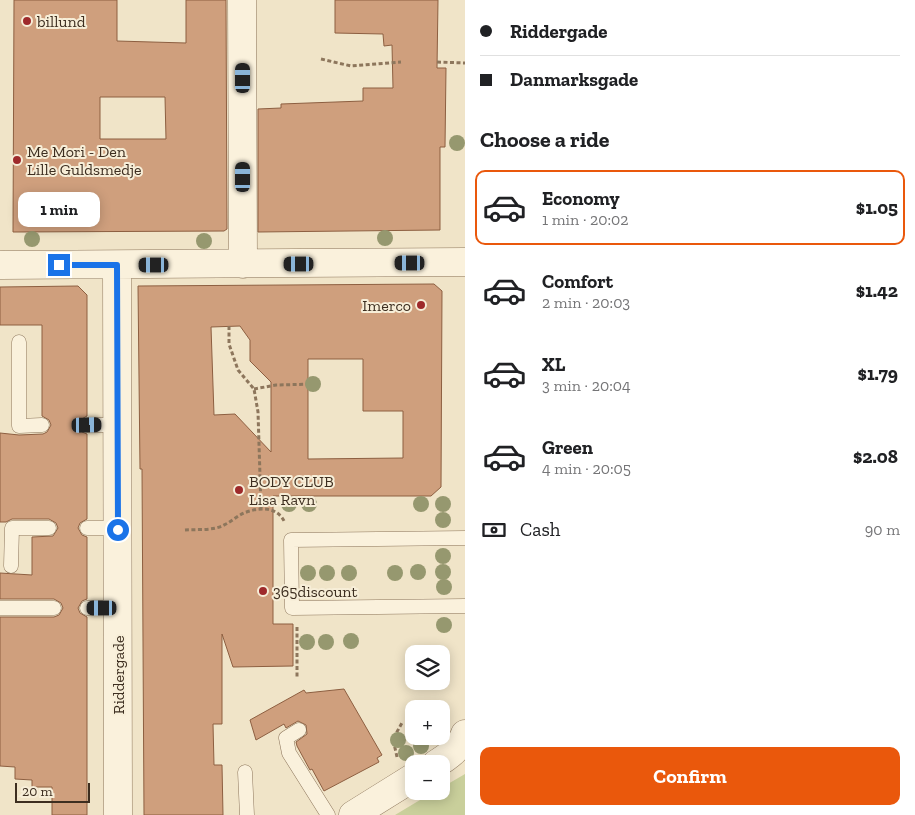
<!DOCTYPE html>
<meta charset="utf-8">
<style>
:root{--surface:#fff;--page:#f6f6f6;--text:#202124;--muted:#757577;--line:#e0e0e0;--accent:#ea580c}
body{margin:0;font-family:"Zilla Slab",serif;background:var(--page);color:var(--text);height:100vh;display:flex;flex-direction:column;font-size:19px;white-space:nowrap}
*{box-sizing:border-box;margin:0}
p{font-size:16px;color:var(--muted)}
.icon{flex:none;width:28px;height:28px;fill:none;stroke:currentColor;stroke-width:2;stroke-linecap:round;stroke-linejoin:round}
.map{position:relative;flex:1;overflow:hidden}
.sheet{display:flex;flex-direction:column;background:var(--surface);width:450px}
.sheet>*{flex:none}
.guide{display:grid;align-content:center;height:110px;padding:0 15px;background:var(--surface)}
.fabs{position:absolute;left:405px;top:645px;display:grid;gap:10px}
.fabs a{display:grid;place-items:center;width:45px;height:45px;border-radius:10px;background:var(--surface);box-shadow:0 2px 12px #0003;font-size:25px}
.scale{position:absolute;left:15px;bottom:12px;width:75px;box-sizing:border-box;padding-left:5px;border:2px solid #3d2e20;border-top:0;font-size:14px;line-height:18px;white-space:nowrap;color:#3d2e20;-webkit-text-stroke:4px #f7eed8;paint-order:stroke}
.end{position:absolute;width:22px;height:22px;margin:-11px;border:6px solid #1a73e8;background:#fff;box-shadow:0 0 0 2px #fff}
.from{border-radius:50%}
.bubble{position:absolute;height:35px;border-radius:10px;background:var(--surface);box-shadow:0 2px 12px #0003;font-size:16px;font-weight:700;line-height:35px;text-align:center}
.car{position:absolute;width:15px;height:30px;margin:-15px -8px;border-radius:6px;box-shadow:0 0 4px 1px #0007;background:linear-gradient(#222 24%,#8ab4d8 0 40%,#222 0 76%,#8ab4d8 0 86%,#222 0)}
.guide b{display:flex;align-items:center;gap:18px;height:48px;font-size:19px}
.guide b+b{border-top:1px solid var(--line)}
.guide i{width:12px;height:12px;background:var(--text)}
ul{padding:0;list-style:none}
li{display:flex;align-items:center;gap:15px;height:75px;margin:0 10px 8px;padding:0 5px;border:2px solid transparent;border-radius:10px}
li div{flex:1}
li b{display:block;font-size:19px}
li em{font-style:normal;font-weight:700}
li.active{border-color:var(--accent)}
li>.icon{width:45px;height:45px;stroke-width:1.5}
h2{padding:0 15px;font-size:22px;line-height:60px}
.pay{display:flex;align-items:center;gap:12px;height:55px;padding:0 15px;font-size:19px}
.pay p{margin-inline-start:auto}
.cta{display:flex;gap:10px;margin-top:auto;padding:10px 15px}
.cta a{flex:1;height:58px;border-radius:10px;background:var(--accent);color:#fff;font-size:20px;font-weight:700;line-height:58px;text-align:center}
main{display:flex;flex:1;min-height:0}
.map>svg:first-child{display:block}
</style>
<main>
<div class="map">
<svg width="465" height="815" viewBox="0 0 465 815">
<rect width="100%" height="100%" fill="#f0e4c8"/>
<!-- green -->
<path fill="#c9cf9b" d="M465,774V815H395L435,791H441V788Z"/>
<!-- building -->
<path fill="#cf9f7d" stroke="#8d5f41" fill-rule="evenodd" d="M14,0H117V41L186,43V0H226L227,229L224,231L13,232ZM100,97H165L166,139H100Z
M335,0H438L437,68H446L445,147H440V230L258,232V109L281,108V104L363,101V88H393L392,45L384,46L383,34L335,33Z
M434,284L442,291L441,487L431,496H273V624H293V666L233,667L222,634V724H213L214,765H222L223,815H144L142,469H140L138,286ZM240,326L250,340V361L271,382V452L235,414L214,415L211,327ZM308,359H363V411H403V458L308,459Z
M78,286L87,295V416L80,420L78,425L82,432L87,434V519L80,523L78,528L82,535L87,537V599L82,601L78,608L80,613L87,617V815H52V787H32V780L15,779V767L0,766V617H54L59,615L63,608L61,603L54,599H0V573L32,575V537L53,536L58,528L56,523L49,519H12L6,522H0V433L19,435L43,434L47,432L51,425L49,420L42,416V325H0V287Z
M344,689L382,755L377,758L379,762L324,791L312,769L310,770L297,746L296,742L307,734L306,725L298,721L286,728L284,724L256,740L250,720L304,690L306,693Z"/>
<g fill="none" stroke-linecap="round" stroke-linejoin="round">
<!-- service casing -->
<g stroke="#8d765c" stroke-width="15">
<path id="service" d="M19,342V426L42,425
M87,425H117
M87,528H117
M465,538L291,540L292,608L465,606
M11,566L12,528H49
M0,608H54
M87,608L118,607
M299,730L286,738L289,753L328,815
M245,772L247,815"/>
</g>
<!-- minor casing -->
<g stroke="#8d765c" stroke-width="29">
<path id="minor" d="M242,0L243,264
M0,265L465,262
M117,265L118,815"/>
</g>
<!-- tertiary casing -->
<g stroke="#8d765c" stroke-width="29">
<path id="tertiary" d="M436,764C449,756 460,748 465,734
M353,815L414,777"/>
</g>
<!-- path -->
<path stroke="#8d765c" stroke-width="3" stroke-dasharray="4 2.5" stroke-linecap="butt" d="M321,59L351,66L401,62
M437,62L465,63
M229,326V344L238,370L254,389L258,412L261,508
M254,389L276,385L319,384
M185,530C198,529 213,531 224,525C231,522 237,516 244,513C259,507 278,506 285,523
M297,627V679
M397,757L393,739L403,721"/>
<!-- service -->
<use href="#service" stroke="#faf1dc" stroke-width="14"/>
<!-- minor -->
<use href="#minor" stroke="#faf1dc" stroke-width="28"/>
<!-- tertiary -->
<use href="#tertiary" stroke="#faf1dc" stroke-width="28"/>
</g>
<!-- trees -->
<g fill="#96986f">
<circle cx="457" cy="143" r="8"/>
<circle cx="385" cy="238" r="8"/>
<circle cx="32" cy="239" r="8"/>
<circle cx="204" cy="241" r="8"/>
<circle cx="313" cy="384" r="8"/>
<circle cx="289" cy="504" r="8"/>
<circle cx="309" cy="504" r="8"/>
<circle cx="421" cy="504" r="8"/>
<circle cx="443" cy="504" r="8"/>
<circle cx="443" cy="520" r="8"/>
<circle cx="443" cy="556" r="8"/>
<circle cx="418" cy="572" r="8"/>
<circle cx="443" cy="572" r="8"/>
<circle cx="308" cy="573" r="8"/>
<circle cx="327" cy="573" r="8"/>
<circle cx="349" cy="573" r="8"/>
<circle cx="395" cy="573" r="8"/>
<circle cx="444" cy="587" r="8"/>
<circle cx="444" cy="625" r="8"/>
<circle cx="351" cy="641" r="8"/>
<circle cx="307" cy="642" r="8"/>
<circle cx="326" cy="642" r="8"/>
<circle cx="398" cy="740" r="8"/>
<circle cx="421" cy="746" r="8"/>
<circle cx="406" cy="753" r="8"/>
</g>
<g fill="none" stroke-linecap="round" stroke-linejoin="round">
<!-- route -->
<path stroke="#1a73e8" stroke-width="6" d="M59,265H117L118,530"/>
</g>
<!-- markers -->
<g fill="#9e2a2b" stroke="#f7eed8" stroke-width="2">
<circle cx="27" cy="21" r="5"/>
<circle cx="17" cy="160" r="5"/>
<circle cx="421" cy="305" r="5"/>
<circle cx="239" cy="490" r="5"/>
<circle cx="263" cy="591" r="5"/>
</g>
<g text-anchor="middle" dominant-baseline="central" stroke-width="4" stroke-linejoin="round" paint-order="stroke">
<!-- poi labels -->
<g font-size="16" fill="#3d2e20" stroke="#f7eed8" text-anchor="start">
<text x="37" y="21">billund</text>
<text x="27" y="151">Me Mori - Den<tspan x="27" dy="18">Lille Guldsmedje</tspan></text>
<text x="411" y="305" text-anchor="end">Imerco</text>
<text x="249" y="481">BODY CLUB<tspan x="249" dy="18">Lisa Ravn</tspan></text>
<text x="273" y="591">365discount</text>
</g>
<!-- street labels -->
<g font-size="16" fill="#3d2e20" stroke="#f7eed8">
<text transform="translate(118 675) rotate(-90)">Riddergade</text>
</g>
</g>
</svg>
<div class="fabs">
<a><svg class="icon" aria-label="layers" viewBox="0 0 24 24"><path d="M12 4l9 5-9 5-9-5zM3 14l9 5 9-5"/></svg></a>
<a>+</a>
<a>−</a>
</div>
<div class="scale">20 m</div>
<i class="end from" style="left:118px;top:530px"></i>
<i class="end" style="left:59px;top:265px"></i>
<div class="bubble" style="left:18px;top:192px;width:82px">1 min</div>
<i class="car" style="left:243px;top:78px;rotate:0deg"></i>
<i class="car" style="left:243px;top:177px;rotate:0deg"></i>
<i class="car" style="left:410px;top:263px;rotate:270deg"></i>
<i class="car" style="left:299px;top:264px;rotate:270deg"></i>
<i class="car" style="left:154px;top:265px;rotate:270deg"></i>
<i class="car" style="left:87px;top:425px;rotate:89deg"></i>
<i class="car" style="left:102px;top:608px;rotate:270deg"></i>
</div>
<section class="sheet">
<div class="guide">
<b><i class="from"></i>Riddergade</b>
<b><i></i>Danmarksgade</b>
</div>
<h2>Choose a ride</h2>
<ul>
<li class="active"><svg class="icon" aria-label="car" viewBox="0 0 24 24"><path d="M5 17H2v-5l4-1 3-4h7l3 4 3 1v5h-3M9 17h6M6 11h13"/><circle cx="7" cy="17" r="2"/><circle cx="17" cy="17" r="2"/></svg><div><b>Economy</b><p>1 min · 20:02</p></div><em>$1.05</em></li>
<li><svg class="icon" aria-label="car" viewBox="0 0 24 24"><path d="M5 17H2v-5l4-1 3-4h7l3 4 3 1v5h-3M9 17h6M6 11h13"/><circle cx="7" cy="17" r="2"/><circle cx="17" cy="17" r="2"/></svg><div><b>Comfort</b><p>2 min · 20:03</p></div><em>$1.42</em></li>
<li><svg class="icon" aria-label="car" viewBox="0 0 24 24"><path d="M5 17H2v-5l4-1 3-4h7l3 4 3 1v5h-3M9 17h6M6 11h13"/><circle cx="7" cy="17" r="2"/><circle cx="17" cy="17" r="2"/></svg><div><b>XL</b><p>3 min · 20:04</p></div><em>$1.79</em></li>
<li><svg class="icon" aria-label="car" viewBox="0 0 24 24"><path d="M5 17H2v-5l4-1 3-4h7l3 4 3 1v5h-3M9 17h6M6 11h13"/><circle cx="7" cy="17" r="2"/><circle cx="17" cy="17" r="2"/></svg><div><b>Green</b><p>4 min · 20:05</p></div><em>$2.08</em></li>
</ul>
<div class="pay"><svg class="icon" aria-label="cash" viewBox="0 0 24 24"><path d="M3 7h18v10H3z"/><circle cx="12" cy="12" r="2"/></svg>Cash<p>90 m</p></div>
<div class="cta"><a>Confirm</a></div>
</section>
</main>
